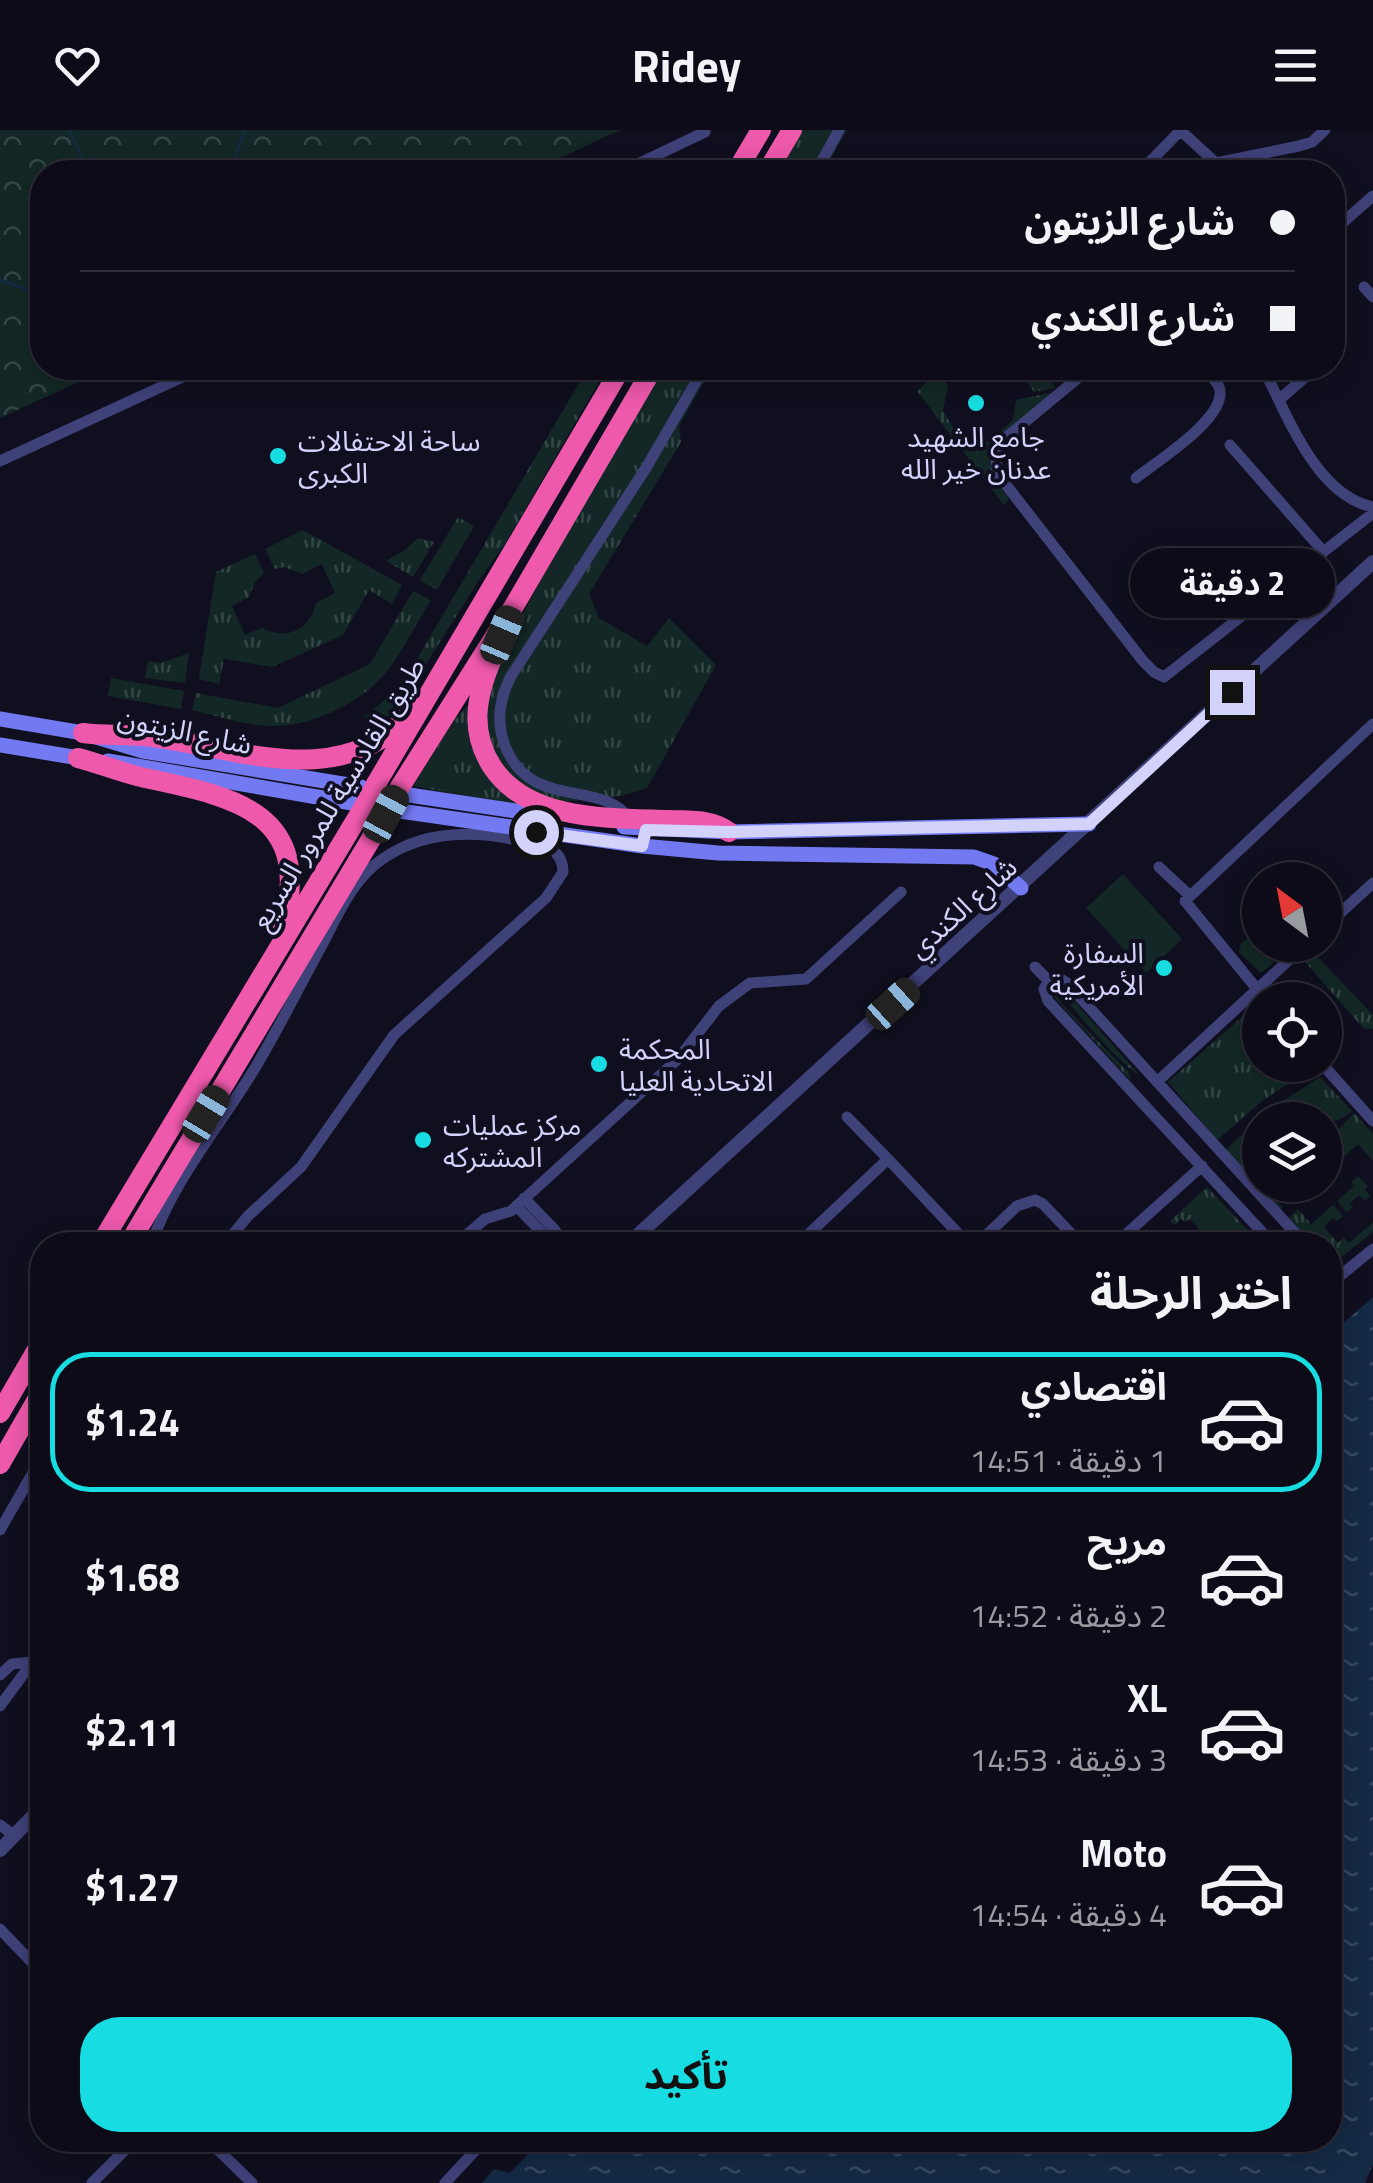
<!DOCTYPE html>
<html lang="ar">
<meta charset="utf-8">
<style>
:root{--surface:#0c0b17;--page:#1a1924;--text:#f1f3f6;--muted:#9a9ba1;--line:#2c2b36;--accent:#17dce1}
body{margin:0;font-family:"Titillium Web","Noto Sans Arabic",sans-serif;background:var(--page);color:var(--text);direction:rtl;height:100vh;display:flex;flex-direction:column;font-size:38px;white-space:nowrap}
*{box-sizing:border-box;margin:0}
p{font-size:32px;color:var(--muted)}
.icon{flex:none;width:55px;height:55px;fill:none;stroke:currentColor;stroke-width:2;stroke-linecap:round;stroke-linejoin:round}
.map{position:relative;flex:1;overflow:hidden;direction:ltr}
.side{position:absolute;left:30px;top:1102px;width:1312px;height:920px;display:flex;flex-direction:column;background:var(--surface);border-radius:40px;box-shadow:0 5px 25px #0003,0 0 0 2px var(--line);direction:rtl}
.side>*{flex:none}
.top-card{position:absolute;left:30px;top:30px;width:1315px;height:220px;border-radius:40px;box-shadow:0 5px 25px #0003,0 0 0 2px var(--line);direction:rtl;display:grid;align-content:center;height:220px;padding:0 50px;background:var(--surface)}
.needle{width:65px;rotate:328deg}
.controls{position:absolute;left:1242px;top:732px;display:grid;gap:20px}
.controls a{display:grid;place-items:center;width:100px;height:100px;border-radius:50%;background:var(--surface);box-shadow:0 5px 25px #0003,0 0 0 2px var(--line);font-size:50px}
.end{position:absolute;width:45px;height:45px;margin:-22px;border:12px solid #d3d2fa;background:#111;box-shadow:0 0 0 5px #111}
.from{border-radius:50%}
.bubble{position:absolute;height:70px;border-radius:35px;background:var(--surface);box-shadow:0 5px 25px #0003,0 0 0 2px var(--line);font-size:32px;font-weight:700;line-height:70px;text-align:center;direction:rtl}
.car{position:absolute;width:30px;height:60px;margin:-30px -15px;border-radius:12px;box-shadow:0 0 8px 2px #0007;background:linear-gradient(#222 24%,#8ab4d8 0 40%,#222 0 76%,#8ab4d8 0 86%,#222 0)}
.top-card b{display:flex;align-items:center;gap:35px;height:95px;font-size:38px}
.top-card b+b{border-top:2px solid var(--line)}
.top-card i{width:25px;height:25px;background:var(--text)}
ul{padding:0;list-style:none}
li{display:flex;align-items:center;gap:30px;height:140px;margin:0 20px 15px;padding:0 30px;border:5px solid transparent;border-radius:40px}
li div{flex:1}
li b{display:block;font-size:38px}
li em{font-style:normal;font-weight:700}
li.on{border-color:var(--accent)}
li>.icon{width:90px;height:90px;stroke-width:1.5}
h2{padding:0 50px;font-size:45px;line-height:120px}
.button{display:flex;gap:20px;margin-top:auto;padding:20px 50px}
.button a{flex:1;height:115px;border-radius:40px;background:var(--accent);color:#111;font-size:40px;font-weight:700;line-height:115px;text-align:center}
header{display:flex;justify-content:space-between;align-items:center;height:130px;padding:0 50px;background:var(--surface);font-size:45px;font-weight:700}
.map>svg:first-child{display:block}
</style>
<header><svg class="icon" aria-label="menu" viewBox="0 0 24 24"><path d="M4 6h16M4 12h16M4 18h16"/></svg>Ridey<svg class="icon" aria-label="heart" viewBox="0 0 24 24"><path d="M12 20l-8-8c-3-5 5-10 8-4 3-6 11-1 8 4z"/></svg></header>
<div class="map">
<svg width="1373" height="2053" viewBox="0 0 1373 2053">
<defs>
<pattern id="grass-tufts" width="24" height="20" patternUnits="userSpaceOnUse" patternTransform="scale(2.5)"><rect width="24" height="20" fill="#132826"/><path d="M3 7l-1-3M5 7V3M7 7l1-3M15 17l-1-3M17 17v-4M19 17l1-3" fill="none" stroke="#344646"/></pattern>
<pattern id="forest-crowns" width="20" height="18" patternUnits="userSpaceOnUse" patternTransform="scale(2.5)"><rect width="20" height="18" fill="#132826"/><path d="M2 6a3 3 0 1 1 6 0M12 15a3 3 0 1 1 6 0" fill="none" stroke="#344646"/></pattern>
<pattern id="water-ripples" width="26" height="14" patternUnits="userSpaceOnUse" patternTransform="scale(2.5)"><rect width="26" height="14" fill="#142a44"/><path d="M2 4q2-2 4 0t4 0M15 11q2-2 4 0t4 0" fill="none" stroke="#354860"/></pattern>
</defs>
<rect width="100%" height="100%" fill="#100f1f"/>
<!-- grass -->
<path fill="url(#grass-tufts)" d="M798,0H847L823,42H773Z
M588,238H607L505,414L477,453L402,572L377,597L364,587L392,564L414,534Z
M661,238H712L679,296L681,312L589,464L599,488L647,516L669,488L716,535L647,658L621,666L523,676L413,656L455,589L482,560L569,398Z
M1016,238H1040L1056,258L1034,262L1028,253L1032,246L1028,240Z
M935,245L948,255L943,280L952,296L974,322L976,320L966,307L989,312L1013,290L1016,270L1050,263L1053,266L993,317L992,347L1009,369L1004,375L917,261Z
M458,387L474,396L437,460L420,450Z
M303,400L402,455L392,474L369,460L343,505L272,537L224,529L219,554L199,549L216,442L255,424L264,443L255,452L249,467L232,476L245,505L262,498C287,511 310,500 316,473L335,463L322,434L302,444L284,437L275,439L265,419Z
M418,408L434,412L413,447L386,431L405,420Z
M413,461L431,470C415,495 400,528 380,549C355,575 312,595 276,596C249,597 218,586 192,580L196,563L278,578L370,534Z
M189,523L185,553L145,548L148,531L161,533Z
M111,548L184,561L181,579L108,566Z
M1260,798V815H1295L1261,843L1239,822L1241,814Z
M1315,824L1373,885V899H1364L1305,832Z
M1057,855L1062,857L1139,945C1124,938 1064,871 1057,855Z
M1052,858L1062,874L1128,942L1132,952L1052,865Z
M1256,875L1260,880V935H1310L1313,938L1262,971L1217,1010L1168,952Z
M1320,947L1352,981C1342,990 1335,989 1325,998V990H1260V1055L1277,1057L1270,1063L1283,1078L1280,1080L1226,1020L1264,983Z
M1354,983L1373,1004V1031L1358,1014L1339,1031L1325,1016V1004L1333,997L1337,1001Z
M1358,1046L1368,1056L1365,1060L1370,1066L1365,1070L1359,1065L1350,1073L1353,1077L1346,1082L1337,1071L1354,1056L1351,1052Z
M1207,1057L1254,1107L1230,1109L1221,1100L1209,1111L1190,1089L1185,1092L1181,1089L1174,1095L1170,1091Z
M1333,1075L1343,1086L1337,1091L1333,1088L1324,1097L1338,1113L1344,1108L1349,1113L1373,1092V1102L1331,1135L1330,1115H1310L1287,1089L1298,1079L1311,1094Z"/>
<!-- forest -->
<path fill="url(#forest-crowns)" d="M0,0H620L529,42H42V238H109L0,288Z"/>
<!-- garden -->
<path fill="#132826" d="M1123,744L1182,809L1146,843L1086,778Z"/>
<!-- water -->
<path fill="url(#water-ripples)" d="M1373,1167V2034L1365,2053H482L494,2039L510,2043L542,2010H1330V1205Z"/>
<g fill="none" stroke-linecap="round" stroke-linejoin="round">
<!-- stream -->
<path stroke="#142a44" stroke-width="2.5" d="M69,0L89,42
M229,42L245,0
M0,150L42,165"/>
<!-- minor -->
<path stroke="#3f4179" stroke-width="11" d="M1181,1L1216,33L1299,16L1312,12L1325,0
M621,42L705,2
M816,42L839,0
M1140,42L1181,0
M1332,102L1373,66
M1364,157L1373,167
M1090,238L997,315L996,342L1143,531L1154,542L1164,547L1373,383
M1263,238C1287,284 1316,366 1373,377
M1280,269L1311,242
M1230,315L1322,420
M0,331L202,238
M1136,348C1157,331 1230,286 1219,257C1216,250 1208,243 1204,238
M630,689C601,648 528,682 504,613C496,589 500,568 511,546L646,338L704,238
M1159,737L1189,765
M1325,797L1373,753
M1035,837L1049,851
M1266,870L1185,771L1373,594
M1323,935L1373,991
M1157,952L1305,815
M847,987L888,1029
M524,1068L554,1099L564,1115
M516,1076L554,1115
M151,1115C173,1050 220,996 255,938C279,898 299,857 321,817C337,787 352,750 381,730C420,702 467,700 512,709C535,713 563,714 563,742L546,768L394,905L301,1037L248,1086L224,1115
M455,1115L485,1089L511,1081L678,929L719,876L750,853L806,849L901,762
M722,1115L736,1110L745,1115
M797,1115L888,1029L969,1115
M976,1115L1017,1076L1035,1070L1043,1074L1082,1115
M1012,1115L1018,1109L1024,1115
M1114,1115L1202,1036
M1274,1115L1048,871L1044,859L1049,851L1061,849L1067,853L1306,1115
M1330,1154L1373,1119
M0,1400L42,1327
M0,1545L12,1534L33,1532
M0,1576L42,1519
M0,1695L15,1706
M0,1799L42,1843
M208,2010L252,2053
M92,2053L135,2010
M445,2053L485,2010"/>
<!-- tertiary -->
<path stroke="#3f4179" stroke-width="14" d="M627,1115L1373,432
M0,1720L42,1677"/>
<!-- secondary -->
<path stroke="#7279f1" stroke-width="15" d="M0,589L83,603L143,621L361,657
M0,615L85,629
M108,631L352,673
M409,665L556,687
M400,681L642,716L718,723L974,727L994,734L1021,758
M624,697L729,702L1089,694"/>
<!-- motorway -->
<path stroke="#ee59ac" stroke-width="20" d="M736,42L761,0
M767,42L792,0
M492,529C476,566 469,602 493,638C530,692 612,688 670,690C691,691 712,689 729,702
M83,603C104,606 124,604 145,606C233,616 338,664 409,585
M78,628C101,634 122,643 145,648C235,667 314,682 283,797
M376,654L621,238
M400,657L514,476L653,238
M100,1115L362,680
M128,1115L386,684
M0,1283L42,1211
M0,1334L42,1261"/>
<!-- motorway-bridge -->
<path stroke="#ee59ac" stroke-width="20" d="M362,680L376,654
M386,684L400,657"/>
</g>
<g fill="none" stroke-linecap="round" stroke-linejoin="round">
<!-- route -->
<path stroke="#d3d2fa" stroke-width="12" d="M536,702L642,716L646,700L729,702L1089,694L1232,562"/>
</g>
<!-- markers -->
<g fill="#17dce1" stroke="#100f1f" stroke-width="4">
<circle cx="976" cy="273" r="10"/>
<circle cx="278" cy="326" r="10"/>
<circle cx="1164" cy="838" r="10"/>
<circle cx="599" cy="934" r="10"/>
<circle cx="423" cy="1010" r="10"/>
</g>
<g text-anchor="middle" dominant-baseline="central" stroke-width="8" stroke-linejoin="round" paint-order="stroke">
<!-- poi labels -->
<g font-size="28" fill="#d3d2fa" stroke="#100f1f" text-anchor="start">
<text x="976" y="306" text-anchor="middle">جامع الشهيد<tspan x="976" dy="32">عدنان خير الله</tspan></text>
<text x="298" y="310">ساحة الاحتفالات<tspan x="298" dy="32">الكبرى</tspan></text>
<text x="1144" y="822" text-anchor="end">السفارة<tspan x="1144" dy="32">الأمريكية</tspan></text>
<text x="619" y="918">المحكمة<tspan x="619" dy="32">الاتحادية العليا</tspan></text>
<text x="443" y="994">مركز عمليات<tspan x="443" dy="32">المشتركه</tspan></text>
</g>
<!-- street labels -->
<g font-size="28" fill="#d3d2fa" stroke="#100f1f">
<text transform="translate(185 600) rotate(12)">شارع الزيتون</text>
<text transform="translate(337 663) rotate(-59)">طريق القادسية للمرور السريع</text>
<text transform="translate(962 777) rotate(-42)">شارع الكندي</text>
</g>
</g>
</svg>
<div class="controls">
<a><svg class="needle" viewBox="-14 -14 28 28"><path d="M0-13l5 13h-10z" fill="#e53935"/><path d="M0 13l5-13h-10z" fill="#9a9ba1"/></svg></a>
<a><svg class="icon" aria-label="locate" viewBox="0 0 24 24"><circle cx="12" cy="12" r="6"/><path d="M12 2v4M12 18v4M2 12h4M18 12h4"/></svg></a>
<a><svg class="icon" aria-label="layers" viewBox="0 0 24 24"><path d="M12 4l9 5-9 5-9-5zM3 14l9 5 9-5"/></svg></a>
</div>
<i class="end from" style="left:536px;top:702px"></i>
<i class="end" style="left:1232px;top:562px"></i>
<div class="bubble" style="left:1130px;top:418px;width:205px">2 دقيقة</div>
<i class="car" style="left:502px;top:505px;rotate:23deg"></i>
<i class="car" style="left:386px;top:684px;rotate:28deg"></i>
<i class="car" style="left:893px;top:874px;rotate:48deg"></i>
<i class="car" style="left:206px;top:984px;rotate:31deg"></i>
<div class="top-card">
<b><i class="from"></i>شارع الزيتون</b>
<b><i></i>شارع الكندي</b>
</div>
<section class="side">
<h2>اختر الرحلة</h2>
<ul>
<li class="on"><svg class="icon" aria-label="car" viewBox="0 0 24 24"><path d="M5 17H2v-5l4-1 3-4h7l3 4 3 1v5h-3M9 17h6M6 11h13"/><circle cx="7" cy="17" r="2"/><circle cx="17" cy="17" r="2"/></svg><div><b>اقتصادي</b><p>1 دقيقة · 14:51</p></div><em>$1.24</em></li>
<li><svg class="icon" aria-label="car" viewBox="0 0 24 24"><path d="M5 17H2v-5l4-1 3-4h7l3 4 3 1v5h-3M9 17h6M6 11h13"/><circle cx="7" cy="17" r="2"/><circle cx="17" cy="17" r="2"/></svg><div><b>مريح</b><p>2 دقيقة · 14:52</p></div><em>$1.68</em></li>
<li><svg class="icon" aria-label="car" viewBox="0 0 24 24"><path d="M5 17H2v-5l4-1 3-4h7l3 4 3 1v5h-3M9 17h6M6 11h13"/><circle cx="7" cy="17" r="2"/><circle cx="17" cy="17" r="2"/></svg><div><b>XL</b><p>3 دقيقة · 14:53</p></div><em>$2.11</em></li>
<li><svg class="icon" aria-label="car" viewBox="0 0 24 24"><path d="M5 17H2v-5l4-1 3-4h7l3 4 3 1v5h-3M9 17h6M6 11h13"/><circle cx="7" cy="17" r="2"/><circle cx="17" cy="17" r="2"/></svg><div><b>Moto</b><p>4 دقيقة · 14:54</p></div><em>$1.27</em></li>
</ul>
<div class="button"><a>تأكيد</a></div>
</section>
</div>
